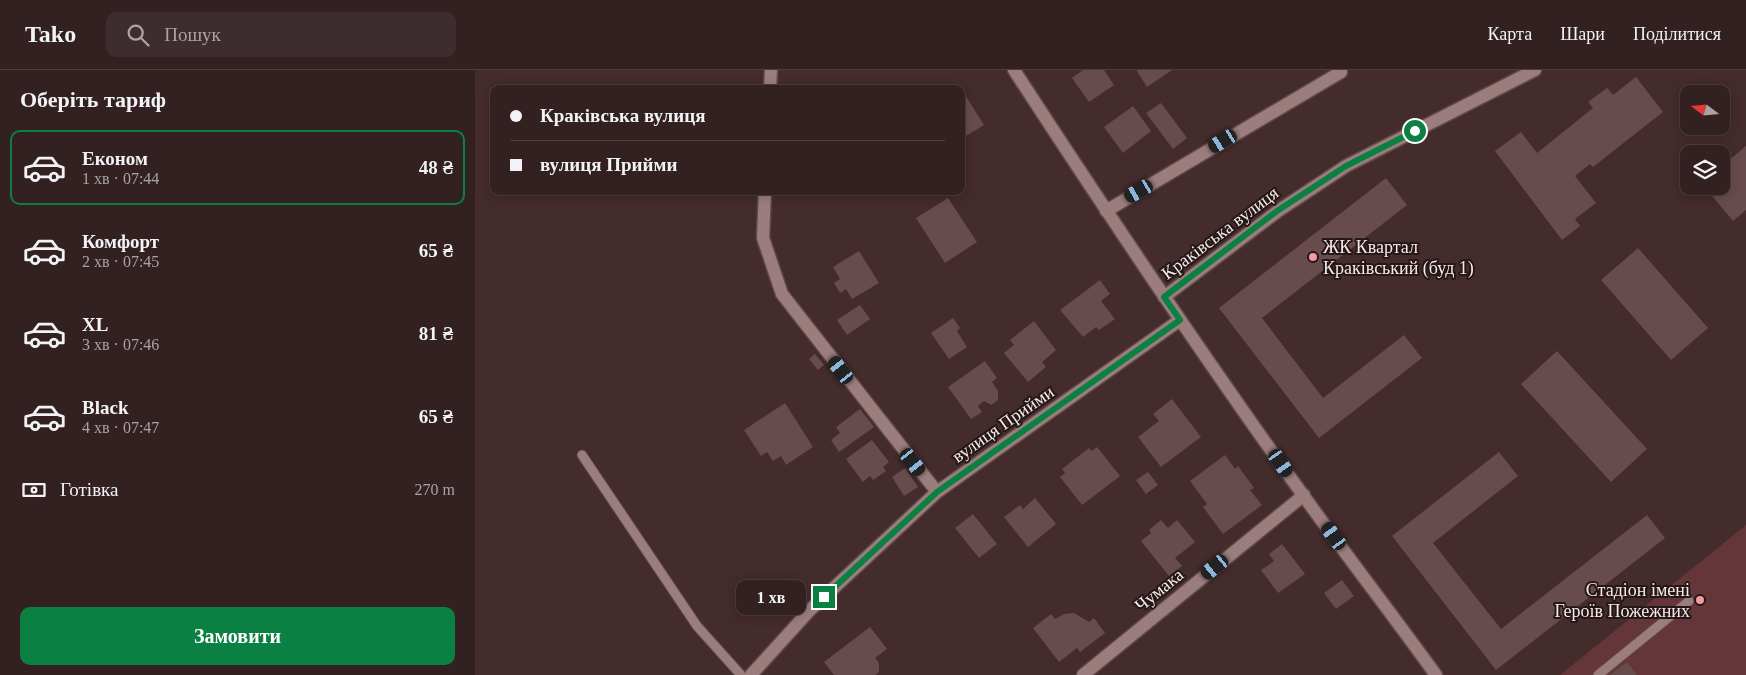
<!DOCTYPE html>
<html lang="uk">
<meta charset="utf-8">
<style>
:root{--surface:#332021;--page:#3e2d2e;--text:#f1f3f6;--muted:#a9a3a5;--line:#4e3e3f;--accent:#0b8043}
body{margin:0;font-family:Georgia,serif;background:var(--page);color:var(--text);height:100vh;display:flex;flex-direction:column;font-size:19px;white-space:nowrap}
*{box-sizing:border-box;margin:0}
p{font-size:16px;color:var(--muted)}
.icon{flex:none;width:28px;height:28px;fill:none;stroke:currentColor;stroke-width:2;stroke-linecap:round;stroke-linejoin:round}
.map{position:relative;flex:1;overflow:hidden}
.drawer{display:flex;flex-direction:column;background:var(--surface);width:475px}
.drawer>*{flex:none}
.top-card{position:absolute;left:15px;top:15px;width:475px;height:110px;border-radius:10px;box-shadow:0 2px 12px #0003,0 0 0 1px var(--line);display:grid;align-content:center;height:110px;padding:0 20px;background:var(--surface)}
.needle{width:32px;rotate:286deg}
.buttons{position:absolute;left:1205px;top:15px;display:grid;gap:10px}
.buttons a{display:grid;place-items:center;width:50px;height:50px;border-radius:10px;background:var(--surface);box-shadow:0 2px 12px #0003,0 0 0 1px var(--line);font-size:25px}
.end{position:absolute;width:22px;height:22px;margin:-11px;border:6px solid #0b8043;background:#fff;box-shadow:0 0 0 2px #fff}
.from{border-radius:50%}
.bubble{position:absolute;height:35px;border-radius:10px;background:var(--surface);box-shadow:0 2px 12px #0003,0 0 0 1px var(--line);font-size:16px;font-weight:700;line-height:35px;text-align:center}
.car{position:absolute;width:15px;height:30px;margin:-15px -8px;border-radius:6px;box-shadow:0 0 4px 1px #0007;background:linear-gradient(#222 24%,#8ab4d8 0 40%,#222 0 76%,#8ab4d8 0 86%,#222 0)}
.top-card b{display:flex;align-items:center;gap:18px;height:48px;font-size:19px}
.top-card b+b{border-top:1px solid var(--line)}
.top-card i{width:12px;height:12px;background:var(--text)}
ul{padding:0;list-style:none}
li{display:flex;align-items:center;gap:15px;height:75px;margin:0 10px 8px;padding:0 10px;border:2px solid transparent;border-radius:10px}
li div{flex:1}
li b{display:block;font-size:19px}
li em{font-style:normal;font-weight:700}
li.current{border-color:var(--accent)}
li>.icon{width:45px;height:45px;stroke-width:1.5}
h2{padding:0 20px;font-size:22px;line-height:60px}
.pay{display:flex;align-items:center;gap:12px;height:55px;padding:0 20px;font-size:19px}
.pay p{margin-inline-start:auto}
.button{display:flex;gap:10px;margin-top:auto;padding:10px 20px}
.button a{flex:1;height:58px;border-radius:10px;background:var(--accent);color:#fff;font-size:20px;font-weight:700;line-height:58px;text-align:center}
header{display:flex;align-items:center;gap:30px;box-sizing:border-box;height:70px;padding:0 25px;background:var(--surface);border-bottom:1px solid var(--line)}
header strong{font-size:24px}
nav{display:flex;gap:28px;margin-inline-start:auto;font-size:18px}
.search{width:350px;height:45px;background:var(--page);display:flex;align-items:center;gap:12px;box-sizing:border-box;padding:0 18px;border-radius:10px;color:var(--muted);font-size:19px}
main{display:flex;flex:1;min-height:0}
.map>svg:first-child{display:block}
</style>
<header>
<strong>Tako</strong>
<div class="search"><svg class="icon" aria-label="search" viewBox="0 0 24 24"><circle cx="10" cy="10" r="6"/><path d="M15 15l6 6"/></svg>Пошук</div>
<nav><a>Карта</a><a>Шари</a><a>Поділитися</a></nav>
</header>
<main>
<section class="drawer">
<h2>Оберіть тариф</h2>
<ul>
<li class="current"><svg class="icon" aria-label="car" viewBox="0 0 24 24"><path d="M5 17H2v-5l4-1 3-4h7l3 4 3 1v5h-3M9 17h6M6 11h13"/><circle cx="7" cy="17" r="2"/><circle cx="17" cy="17" r="2"/></svg><div><b>Економ</b><p>1 хв · 07:44</p></div><em>48 ₴</em></li>
<li><svg class="icon" aria-label="car" viewBox="0 0 24 24"><path d="M5 17H2v-5l4-1 3-4h7l3 4 3 1v5h-3M9 17h6M6 11h13"/><circle cx="7" cy="17" r="2"/><circle cx="17" cy="17" r="2"/></svg><div><b>Комфорт</b><p>2 хв · 07:45</p></div><em>65 ₴</em></li>
<li><svg class="icon" aria-label="car" viewBox="0 0 24 24"><path d="M5 17H2v-5l4-1 3-4h7l3 4 3 1v5h-3M9 17h6M6 11h13"/><circle cx="7" cy="17" r="2"/><circle cx="17" cy="17" r="2"/></svg><div><b>XL</b><p>3 хв · 07:46</p></div><em>81 ₴</em></li>
<li><svg class="icon" aria-label="car" viewBox="0 0 24 24"><path d="M5 17H2v-5l4-1 3-4h7l3 4 3 1v5h-3M9 17h6M6 11h13"/><circle cx="7" cy="17" r="2"/><circle cx="17" cy="17" r="2"/></svg><div><b>Black</b><p>4 хв · 07:47</p></div><em>65 ₴</em></li>
</ul>
<div class="pay"><svg class="icon" aria-label="cash" viewBox="0 0 24 24"><path d="M3 7h18v10H3z"/><circle cx="12" cy="12" r="2"/></svg>Готівка<p>270 m</p></div>
<div class="button"><a>Замовити</a></div>
</section>
<div class="map">
<svg width="1271" height="605" viewBox="0 0 1271 605">
<rect width="100%" height="100%" fill="#442b2c"/>
<!-- green -->
<path fill="#643639" d="M1271,455V605H1085Z"/>
<!-- building -->
<path fill="#684c4d" d="M608,0H629L639,15L614,32L597,8Z
M663,0H697L672,17L662,1Z
M1161,7L1188,42L1118,97L1115,94L1100,106L1121,133L1100,149L1105,156L1087,170L1020,81L1046,62L1062,83L1118,38L1113,32L1132,18L1138,25Z
M489,23L509,55L486,69V25Z
M686,33L712,68L698,79L671,43Z
M658,36L676,61L648,83L629,57Z
M1271,76V140L1258,151L1229,116H1246V97Z
M911,108L932,135L787,248L848,328L929,265L947,288L844,368L744,238Z
M473,128L502,172L470,193L441,148Z
M1163,178L1233,258L1196,290L1126,210Z
M384,181L404,213L377,229L371,219L365,223L359,213L365,209L358,197Z
M625,210L635,224L626,231L640,249L624,260L621,257L608,267L585,240Z
M385,235L395,249L372,265L362,250Z
M478,248L485,258L482,261L492,277L474,289L456,263Z
M559,251L581,280L567,292L571,297L553,312L529,283L539,275L535,270Z
M1082,281L1172,379L1136,412L1046,314Z
M340,284L349,295L343,300L334,289Z
M510,291L522,308L517,312L523,321V330L516,335L509,331L503,336L507,342L496,349L473,317Z
M697,329L726,367L686,397L663,367L684,351L678,344Z
M310,333L338,377L311,395L306,386L298,391L292,382L286,386L269,360Z
M385,339L399,357L364,382L356,370L365,363L361,357Z
M397,370L414,392L408,397L411,401L398,410L395,406L388,412L371,389Z
M622,377L645,406L607,435L585,407L590,403L587,399L614,378L617,381Z
M1024,382L1043,406L958,473L1026,559L1172,445L1190,468L1021,600L917,466Z
M750,385L760,399L763,396L779,418L775,420L787,435L748,464L728,437L732,434L715,411Z
M430,398L443,417L429,426L417,407Z
M673,402L683,415L671,424L661,410Z
M560,428L581,454L553,477L529,447L545,435L548,439Z
M498,444L522,474L504,488L480,458Z
M686,450L693,458L702,450L720,472L700,488L707,496L694,506L666,471L676,463L674,460Z
M807,474L830,504L803,523L786,500L799,491L794,484Z
M867,510L879,526L861,539L849,523Z
M599,543L614,552L619,548L630,563L605,582L602,578L584,592L558,558L576,544L580,549L589,544Z
M395,557L412,579L400,588L404,593V602L400,605H359L349,592Z
M1152,592L1162,605H1135Z"/>
<g fill="none" stroke-linecap="round" stroke-linejoin="round">
<!-- lane casing -->
<g stroke="#604a4b" stroke-width="11">
<path id="lane" d="M107,385L222,556L266,605
M1123,605L1214,531"/>
</g>
<!-- street casing -->
<g stroke="#604a4b" stroke-width="15">
<path id="street" d="M539,0C634,146 731,291 833,432C875,490 919,547 961,605
M295,19L296,0
M290,121L288,168L307,224L462,422
M631,141L866,2L865,0
M689,227L803,141L871,96L1060,0
M276,605L335,540L462,422L705,250
M608,605L829,425"/>
</g>
<!-- lane -->
<use href="#lane" stroke="#9c7d7d" stroke-width="9"/>
<!-- street -->
<use href="#street" stroke="#9c7d7d" stroke-width="12"/>
</g>
<g fill="none" stroke-linecap="round" stroke-linejoin="round">
<!-- route -->
<path stroke="#0b8043" stroke-width="6" d="M349,527L462,422L705,250L689,227L802,141L871,96L940,61"/>
</g>
<!-- markers -->
<g fill="#f49b9f" stroke="#231717" stroke-width="2">
<circle cx="838" cy="187" r="5"/>
<circle cx="1225" cy="530" r="5"/>
</g>
<g text-anchor="middle" dominant-baseline="central" stroke-width="4" stroke-linejoin="round" paint-order="stroke">
<!-- street labels -->
<g font-size="18" fill="#fae8e8" stroke="#231717">
<text transform="translate(745 163) rotate(-37)">Краківська вулиця</text>
<text transform="translate(528 354) rotate(-35)">вулиця Прийми</text>
<text transform="translate(684 520) rotate(-39)">Чумака</text>
</g>
<!-- poi labels -->
<g font-size="18" fill="#fae8e8" stroke="#231717" text-anchor="start">
<text x="848" y="177">ЖК Квартал<tspan x="848" dy="21">Краківський (буд 1)</tspan></text>
<text x="1215" y="520" text-anchor="end">Стадіон імені<tspan x="1215" dy="21">Героїв Пожежних</tspan></text>
</g>
</g>
</svg>
<div class="buttons">
<a><svg class="needle" viewBox="-14 -14 28 28"><path d="M0-13l5 13h-10z" fill="#e53935"/><path d="M0 13l5-13h-10z" fill="#a9a3a5"/></svg></a>
<a><svg class="icon" aria-label="layers" viewBox="0 0 24 24"><path d="M12 4l9 5-9 5-9-5zM3 14l9 5 9-5"/></svg></a>
</div>
<i class="end from" style="left:940px;top:61px"></i>
<i class="end" style="left:349px;top:527px"></i>
<div class="bubble" style="left:261px;top:510px;width:70px">1 хв</div>
<i class="car" style="left:748px;top:71px;rotate:239deg"></i>
<i class="car" style="left:664px;top:121px;rotate:240deg"></i>
<i class="car" style="left:366px;top:300px;rotate:322deg"></i>
<i class="car" style="left:438px;top:392px;rotate:142deg"></i>
<i class="car" style="left:806px;top:393px;rotate:145deg"></i>
<i class="car" style="left:859px;top:466px;rotate:324deg"></i>
<i class="car" style="left:740px;top:497px;rotate:231deg"></i>
<div class="top-card">
<b><i class="from"></i>Краківська вулиця</b>
<b><i></i>вулиця Прийми</b>
</div>
</div>
</main>
